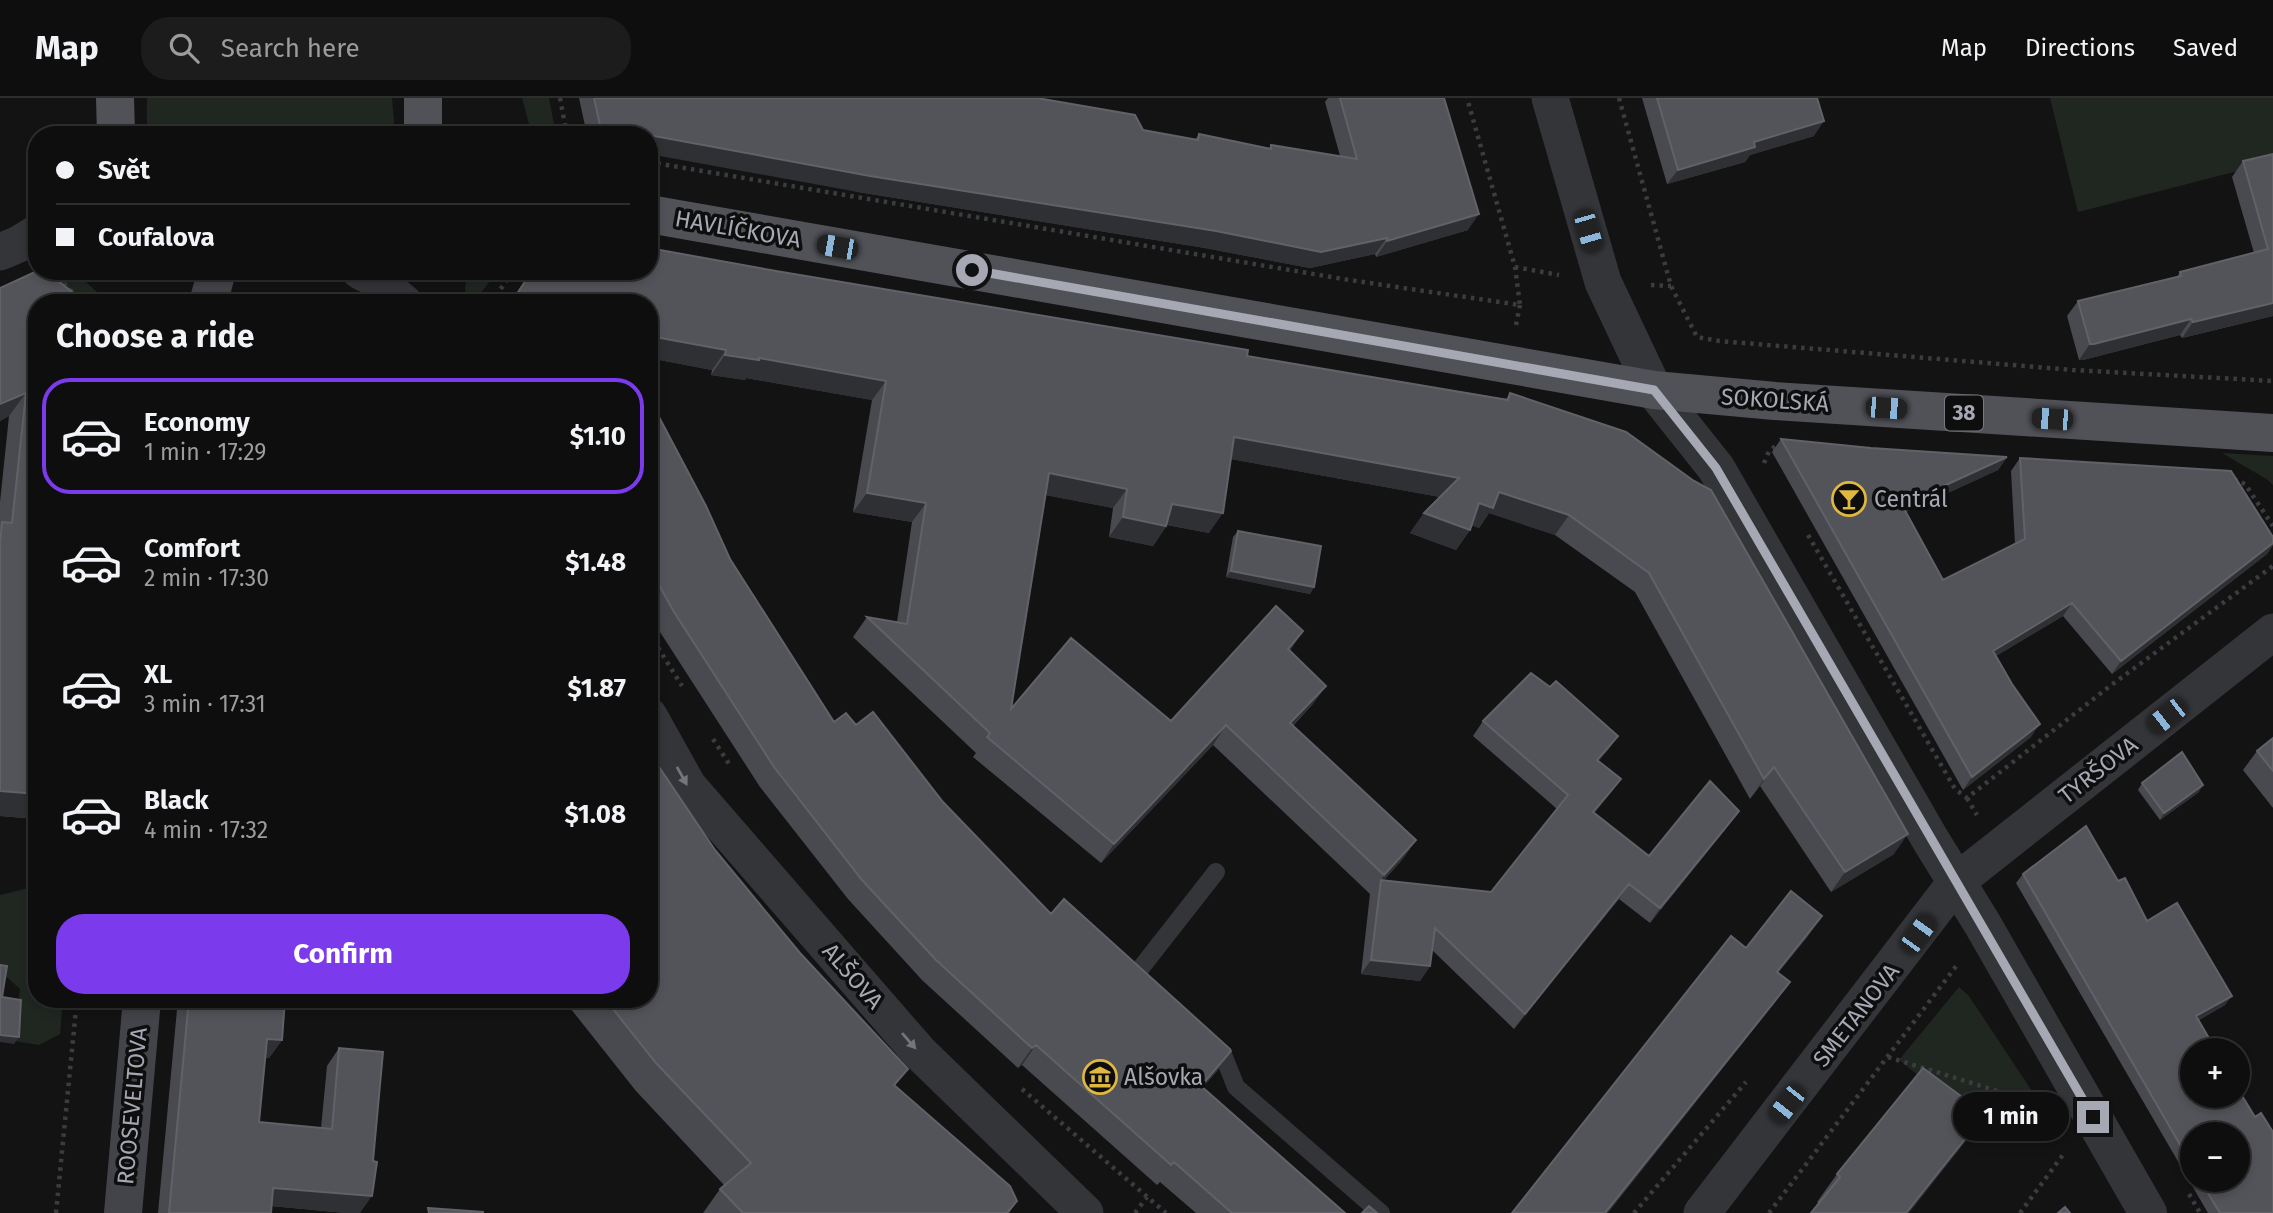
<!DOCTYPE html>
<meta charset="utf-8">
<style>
:root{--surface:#0e0e0f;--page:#1c1c1d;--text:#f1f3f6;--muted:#9b9c9e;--line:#2e2e2f;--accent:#7c3aed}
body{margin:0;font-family:"Fira Sans",sans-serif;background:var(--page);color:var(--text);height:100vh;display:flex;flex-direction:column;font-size:26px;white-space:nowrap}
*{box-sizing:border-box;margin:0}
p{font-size:23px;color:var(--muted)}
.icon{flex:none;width:38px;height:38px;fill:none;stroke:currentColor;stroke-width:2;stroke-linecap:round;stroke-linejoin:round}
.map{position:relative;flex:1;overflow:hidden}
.details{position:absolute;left:28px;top:196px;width:630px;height:714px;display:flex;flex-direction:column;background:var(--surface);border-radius:28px;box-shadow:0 4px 10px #0003,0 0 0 2px var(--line)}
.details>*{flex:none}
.top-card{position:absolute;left:28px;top:28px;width:630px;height:154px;border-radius:28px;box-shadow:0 4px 10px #0003,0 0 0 2px var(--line);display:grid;align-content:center;height:154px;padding:0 28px;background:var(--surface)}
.fabs{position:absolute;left:2180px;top:940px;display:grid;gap:14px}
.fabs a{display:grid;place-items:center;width:70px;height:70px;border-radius:50%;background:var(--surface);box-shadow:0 4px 10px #0003,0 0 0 2px var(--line);font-size:35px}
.end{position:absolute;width:32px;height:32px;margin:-16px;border:9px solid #a6a9b4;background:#111;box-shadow:0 0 0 4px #111}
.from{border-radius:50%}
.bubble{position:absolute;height:49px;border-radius:24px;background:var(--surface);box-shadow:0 4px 10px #0003,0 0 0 2px var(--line);font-size:23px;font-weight:700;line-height:49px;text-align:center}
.car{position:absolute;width:21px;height:42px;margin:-21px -10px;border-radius:9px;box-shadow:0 0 5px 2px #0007;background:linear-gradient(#222 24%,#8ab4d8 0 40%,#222 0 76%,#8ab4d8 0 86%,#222 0)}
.top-card b{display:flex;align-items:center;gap:24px;height:66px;font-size:26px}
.top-card b+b{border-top:2px solid var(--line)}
.top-card i{width:18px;height:18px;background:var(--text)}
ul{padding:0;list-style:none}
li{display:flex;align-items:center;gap:21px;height:116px;margin:0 14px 10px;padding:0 14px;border:4px solid transparent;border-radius:28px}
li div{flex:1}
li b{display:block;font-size:26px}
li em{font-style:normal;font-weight:700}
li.on{border-color:var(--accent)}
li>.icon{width:63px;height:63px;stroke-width:1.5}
h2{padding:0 28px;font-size:32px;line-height:84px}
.cta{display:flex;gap:14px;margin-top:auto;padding:14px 28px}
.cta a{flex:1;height:80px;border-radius:28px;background:var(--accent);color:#fff;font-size:28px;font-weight:700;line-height:80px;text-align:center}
header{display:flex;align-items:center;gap:42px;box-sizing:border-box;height:98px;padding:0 35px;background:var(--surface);border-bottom:2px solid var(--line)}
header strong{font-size:33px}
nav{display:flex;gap:38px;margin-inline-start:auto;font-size:24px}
.search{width:490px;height:63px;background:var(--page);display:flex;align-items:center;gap:18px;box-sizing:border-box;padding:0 24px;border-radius:28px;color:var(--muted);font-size:26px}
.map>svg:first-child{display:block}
</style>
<header>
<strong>Map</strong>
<div class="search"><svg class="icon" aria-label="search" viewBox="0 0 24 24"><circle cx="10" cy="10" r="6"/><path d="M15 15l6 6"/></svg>Search here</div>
<nav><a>Map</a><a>Directions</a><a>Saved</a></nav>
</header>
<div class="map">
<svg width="2273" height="1115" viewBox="0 0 2273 1115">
<rect width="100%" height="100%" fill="#131314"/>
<!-- green -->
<path fill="#202721" d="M147,0H392L394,24L392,37H147Z
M522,0H549L556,37H532Z
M2050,0H2273V64L2078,114Z
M40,173H74L109,205H80Z
M468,173H498L473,205H467L465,190Z
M2222,355L2273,358V387L2268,382Z
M37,788V901H63L60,936L39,947L14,943L20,891L0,873V797Z
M1959,889L1969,898L2040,1005L1992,1030L1983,1029L1899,962Z"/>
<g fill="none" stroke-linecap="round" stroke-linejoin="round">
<!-- path -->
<path stroke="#3a3c40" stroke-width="4.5" stroke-dasharray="3.5 5" stroke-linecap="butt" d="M560,0L567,37
M1619,0L1671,188L1697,239L1719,243L2073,272L2273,283
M649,64L1349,182L1520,207L1515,169L1467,0
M1515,169L1559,177
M52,173L83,205
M1651,187L1671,188
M491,205L513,173
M1516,227L1520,207
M1764,365L1769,353L1776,348
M2234,381L2245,386L2273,428
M1808,437L1955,691L1967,700L2110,588L2273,468
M649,535L682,588
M713,641L731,669
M1967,700L1977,717
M1888,959L2036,1005
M1022,991L1166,1115
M2189,1096L2200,1115
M56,1115L77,901
M1135,1115L1147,1099
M1634,1115L1746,984
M1769,1115L1957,867
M2020,1115L2065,1054"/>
<!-- service -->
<path stroke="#343539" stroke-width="18" d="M1141,888L1133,880L1216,774
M1210,947L1224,959L1236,989L1381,1115"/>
<!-- minor -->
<path stroke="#343539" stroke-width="37" d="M1550,0L1603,184L1654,292
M0,154L19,146L37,135
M360,173L374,180L404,205
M649,618L688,688L919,954L1085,1115
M1702,1115L1956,784L2273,534"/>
<!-- tertiary -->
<path stroke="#343539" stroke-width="38" d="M1654,292L1716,370L1930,741L1983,827L2148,1115"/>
<!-- secondary -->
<path stroke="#434449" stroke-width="38" d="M208,205L217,173
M123,1115L142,901"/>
<!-- primary -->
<path stroke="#515258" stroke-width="38" d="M115,0L116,37
M423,0V37
M649,116L1654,292L1775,303L2273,335"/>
</g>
<!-- wall -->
<path fill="#494a4f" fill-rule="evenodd" d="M579,0H1037L1143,32L1195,42L1199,36L1269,50L1271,47L1340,58L1325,4L1328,0H1444L1468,132L1376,159L1375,156L1310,170L1205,150L858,94L649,37H587Z
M1642,0H1817L1814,38L1750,57L1745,64L1667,86Z
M2273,56V218L2182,240L2180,237L2083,262H2079L2067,218L2078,203L2177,179L2180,174L2254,155L2232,79L2243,63Z
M531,173H649L1247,258L1506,301L1510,295L1894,756L1831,794L1760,688L1750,701L1635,494L1555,437L1489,415L1479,430L1471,427L1470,432L1456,452L1410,435L1424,415L1440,399L1231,361L1209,435L1167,427L1153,448L1109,439L1113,410L1046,397L1011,611L1171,623L1290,553L1326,588L1312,607L1293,628L1416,742L1402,762L1384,782L1491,794L1557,711L1473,638L1483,623L1550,589L1618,638L1608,652L1598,663L1621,681L1594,715L1649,758L1728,728L1650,825L1619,801L1514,931L1432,852L1430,868L1420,883L1361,876L1370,796L1213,647L1101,765L973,659L976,655L853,539L867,519L897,524L912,424L853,414L872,302L746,280L745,282L711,277L712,272L649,260V205H510Z
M0,190L37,205V721L0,718V404L9,318L0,323Z
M649,300L730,461L834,624L856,627L943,704L1051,816L1231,953L1217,973L1203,989L1345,1115H1196L1160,1084L1157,1087L1022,967L1018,970L922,882L848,801L760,689L660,534L649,514Z
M1781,341L1871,350L2007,359L1998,372L1906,414L1943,482L2015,446L2011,373L2020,360L2273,439V447L2267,456L2112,576L2063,518L1996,558L2031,639L1963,692L1772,354Z
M1238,433L1314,489L1310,496L1226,479L1233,439Z
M2273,640V710L2243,672L2257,653Z
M2142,685L2199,694L2160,722L2138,692Z
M715,752L896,988L1017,1103L1009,1115H703L720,1091L724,1087L636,993L563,901H649Z
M2023,776L2147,823L2225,907L2199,922L2273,1115H2208L2016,785ZM2193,1036L2238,1082H2193Z
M178,901H285L282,942L269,960H265L259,1024L321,1030L327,968L339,950L346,1115L271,1108V1115H158Z
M1965,1044L1819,1106L1817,1104L1837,1076Z"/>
<!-- shaded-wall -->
<path fill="#2f3033" d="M1824,23L1814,38L1750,57L1745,64L1667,86L1678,72L1754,44Z
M601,32L644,37H598Z
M649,37L1387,140L1375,156L1310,170L1205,150L858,94L649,56Z
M1479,116L1468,132L1376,159L1387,143Z
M2273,205V218L2182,240L2193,224Z
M2191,221L2180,237L2083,262H2079L2090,246Z
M649,238L726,252L712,272L649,260Z
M725,257L759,260L886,283L872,302L746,280L745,282L711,277Z
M26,295L9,318L0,323V306Z
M1234,339L1459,380L1445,400L1220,359Z
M2007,359L1998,372L1893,420L1902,407Z
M1049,375L1127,391L1113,410L1035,395Z
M1499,394L1569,417L1555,437L1489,415L1479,430L1465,425L1479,405Z
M867,395L926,405L912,424L853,414Z
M1172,406L1223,415L1209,435L1158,425Z
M1424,415L1470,432L1456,452L1410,435Z
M1123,419L1166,428L1153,448L1109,439Z
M2273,445V447L2267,456L2112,576L2121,563Z
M1231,473L1314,489L1310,496L1226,479Z
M2072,505L2063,518L1984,565L1993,553Z
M1303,533L1290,553L1288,551Z
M1326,588L1312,607L1276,645L1290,625Z
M2040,626L2031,639L1963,692L1972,679Z
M1226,627L1213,647L1101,765L1114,746Z
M1618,638L1608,652L1587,677L1597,662Z
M1774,669L1760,688L1750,701L1764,681Z
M1621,681L1610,696L1583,729L1593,714Z
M2203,687L2199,694L2160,722L2164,715Z
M0,693L37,696V721L0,718Z
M1739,713L1728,728L1650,825L1660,810Z
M1908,736L1894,756L1831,794L1845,774Z
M1416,742L1402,762L1380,786L1381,782L1384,777Z
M1629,786L1619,801L1514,931L1525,916Z
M1822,818L1806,841L1760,897L1777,874Z
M1371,862L1430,868L1420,883L1361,876Z
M1790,884L1773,907L1608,1115H1605Z
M2232,898L2225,907L2190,927L2196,918Z
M0,937L19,939L14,946L0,944Z
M267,941L282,942L269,960L255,959Z
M1036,947L1022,967L1018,970L1032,950Z
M1231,953L1217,973L1188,1007L1201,988Z
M1985,1016L1965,1044L1909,1115H1906Z
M273,1090L372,1098L360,1115H346L261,1107Z"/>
<!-- building -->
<path fill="#53545a" stroke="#606268" stroke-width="2" d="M594,0H1037L1135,17L1143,32L1198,42L1199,36L1271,51V47L1357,61L1340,0H1444L1479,116L1387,143V140L1321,154L1216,133L870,78L649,37L601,32Z
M1657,0H1817L1824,23L1754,44L1755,49L1678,72Z
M2273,56V205L2193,224L2191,221L2094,246H2090L2078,203L2181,178L2180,174L2268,151L2243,63Z
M649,150L776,173L1248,252L1247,258L1508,302L1510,295L1626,334L1694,383L1711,392L1908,736L1845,774L1774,669L1764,681L1649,475L1569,417L1499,394L1493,410L1479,405L1470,432L1424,415L1459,380L1234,339L1223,415L1172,406L1166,428L1123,419L1127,391L1049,375L1011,611L1071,540L1171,623L1276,508L1303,533L1288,551L1326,588L1290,625L1416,742L1384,777L1226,627L1114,746L987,639L990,635L867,519L907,526L926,405L867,395L886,283L759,260V262L725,257L726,252L649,238V205H511L532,173H649Z
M37,173H46L86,205H37V696L0,693V446L2,424L12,425L26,295L0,306V190Z
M649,300L706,408L730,461L834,624L846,615L856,627L873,614L943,704L1051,816L1064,801L1230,951L1231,953L1201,988L1345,1115H1232L1174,1064L1171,1067L1036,947L1032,950L936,862L862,782L774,669L674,514L649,469Z
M1781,341L1871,350L2007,359L1902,407L1943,482L2025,441L2020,360L2231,373L2273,439V445L2121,563L2072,505L1993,553L2012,586L2040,626L1972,679Z
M1238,433L1321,448L1314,489L1231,473Z
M1531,575L1550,589L1556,583L1618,638L1597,662L1621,681L1593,714L1649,758L1710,683L1739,713L1660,810L1629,786L1525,916L1435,830L1430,868L1371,862L1381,782L1491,794L1568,697L1483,623Z
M2273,640V673L2257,653Z
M649,654L715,752L800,855L908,971L894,987L1010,1088L1017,1103L1007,1115H743L720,1091L751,1065L656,965L605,901H649Z
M2182,654L2203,687L2164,715L2142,685Z
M2086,728L2118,783L2125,780L2147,823L2177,805L2232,898L2196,918L2216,952H2193V998H2238V991L2255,1019L2261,1015L2273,1034V1115H2220L2200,1082H2238V1036H2193V1069L2023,776Z
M1791,793L1822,818L1777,874L1790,884L1605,1115H1512L1731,838L1746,850Z
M0,867L7,868L2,899L21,902L19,939L0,937Z
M189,901H285L282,942L267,941L259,1024L332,1031L339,950L383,954L373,1063L377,1064L372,1098L273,1090L271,1115H169Z
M1923,970L1985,1016L1906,1115H1811L1840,1079L1837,1076Z
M1369,1108L1377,1115H1362Z
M2065,1109L2070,1115H2058Z
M428,1110L483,1114V1115H429Z"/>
<!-- one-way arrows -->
<defs><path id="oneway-solid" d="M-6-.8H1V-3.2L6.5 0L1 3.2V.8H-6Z" transform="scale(1.75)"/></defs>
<g fill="#73757d">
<use href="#oneway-solid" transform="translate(682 678) rotate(61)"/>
<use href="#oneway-solid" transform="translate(909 943) rotate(49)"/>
</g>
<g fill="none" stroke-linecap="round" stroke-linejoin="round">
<!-- route -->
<path stroke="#a6a9b4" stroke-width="9" d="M972,172L1654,292L1716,370L2093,1019"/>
</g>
<!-- icons -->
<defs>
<g id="bar-ring" transform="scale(1.75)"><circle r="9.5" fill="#0e0e0f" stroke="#e0b840" stroke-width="1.5"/><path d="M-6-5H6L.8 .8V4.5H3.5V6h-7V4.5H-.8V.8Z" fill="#e0b840"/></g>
<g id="museum-ring" transform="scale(1.75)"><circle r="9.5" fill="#0e0e0f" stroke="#e0b840" stroke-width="1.5"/><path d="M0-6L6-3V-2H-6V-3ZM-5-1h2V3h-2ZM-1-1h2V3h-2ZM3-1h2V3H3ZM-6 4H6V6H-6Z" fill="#e0b840"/></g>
</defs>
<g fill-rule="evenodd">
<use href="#bar-ring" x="1849" y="401"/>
<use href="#museum-ring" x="1100" y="979"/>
</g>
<g text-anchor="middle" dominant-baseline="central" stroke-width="7" stroke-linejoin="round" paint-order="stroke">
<!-- shield labels -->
<rect fill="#0e0e0f" stroke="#787a82" stroke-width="2" x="1945" y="297.5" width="38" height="35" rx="5"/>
<g font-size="21" font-weight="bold" fill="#a6a9b4">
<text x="1964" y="315">38</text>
</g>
<!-- street labels -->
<g font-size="23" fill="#a6a9b4" stroke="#0e0e0f">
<text transform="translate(738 131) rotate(10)">HAVLÍČKOVA</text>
<text transform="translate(1775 302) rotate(4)">SOKOLSKÁ</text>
<text transform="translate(2098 672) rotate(-38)">TYRŠOVA</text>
<text transform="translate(853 878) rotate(49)">ALŠOVA</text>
<text transform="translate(1856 917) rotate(-52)">SMETANOVA</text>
<text transform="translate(132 1008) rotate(-85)">ROOSEVELTOVA</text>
</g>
<!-- poi labels -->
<g font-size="23" fill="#a6a9b4" stroke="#0e0e0f" text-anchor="start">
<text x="1874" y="401">Centrál</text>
<text x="1124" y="979">Alšovka</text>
</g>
</g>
</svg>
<div class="fabs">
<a>+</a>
<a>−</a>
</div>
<i class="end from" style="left:972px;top:172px"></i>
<i class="end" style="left:2093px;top:1019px"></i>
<div class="bubble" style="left:1953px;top:994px;width:116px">1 min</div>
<i class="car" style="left:1588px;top:133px;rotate:164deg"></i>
<i class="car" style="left:837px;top:149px;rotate:280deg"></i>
<i class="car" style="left:1886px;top:310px;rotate:94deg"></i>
<i class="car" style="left:2052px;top:321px;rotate:274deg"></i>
<i class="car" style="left:2167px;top:618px;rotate:232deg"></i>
<i class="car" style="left:1918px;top:836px;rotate:36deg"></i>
<i class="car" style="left:1787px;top:1006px;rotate:218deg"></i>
<div class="top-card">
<b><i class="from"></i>Svět</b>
<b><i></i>Coufalova</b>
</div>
<section class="details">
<h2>Choose a ride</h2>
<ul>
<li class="on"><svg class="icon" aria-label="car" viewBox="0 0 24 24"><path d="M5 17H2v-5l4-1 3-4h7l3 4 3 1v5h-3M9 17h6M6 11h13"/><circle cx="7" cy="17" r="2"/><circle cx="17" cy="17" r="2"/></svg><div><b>Economy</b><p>1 min · 17:29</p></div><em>$1.10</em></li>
<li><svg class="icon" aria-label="car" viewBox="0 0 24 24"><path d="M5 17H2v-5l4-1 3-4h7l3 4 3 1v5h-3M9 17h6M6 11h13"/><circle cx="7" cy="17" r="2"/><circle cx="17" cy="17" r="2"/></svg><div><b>Comfort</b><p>2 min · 17:30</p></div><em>$1.48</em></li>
<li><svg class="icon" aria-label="car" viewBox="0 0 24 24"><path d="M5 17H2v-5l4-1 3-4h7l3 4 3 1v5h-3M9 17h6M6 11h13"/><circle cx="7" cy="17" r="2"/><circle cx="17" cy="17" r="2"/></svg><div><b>XL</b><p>3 min · 17:31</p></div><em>$1.87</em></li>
<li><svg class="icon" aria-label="car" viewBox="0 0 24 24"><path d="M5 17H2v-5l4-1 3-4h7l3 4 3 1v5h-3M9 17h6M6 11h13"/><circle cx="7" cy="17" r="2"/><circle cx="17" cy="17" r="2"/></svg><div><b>Black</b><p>4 min · 17:32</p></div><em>$1.08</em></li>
</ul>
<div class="cta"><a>Confirm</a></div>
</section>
</div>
